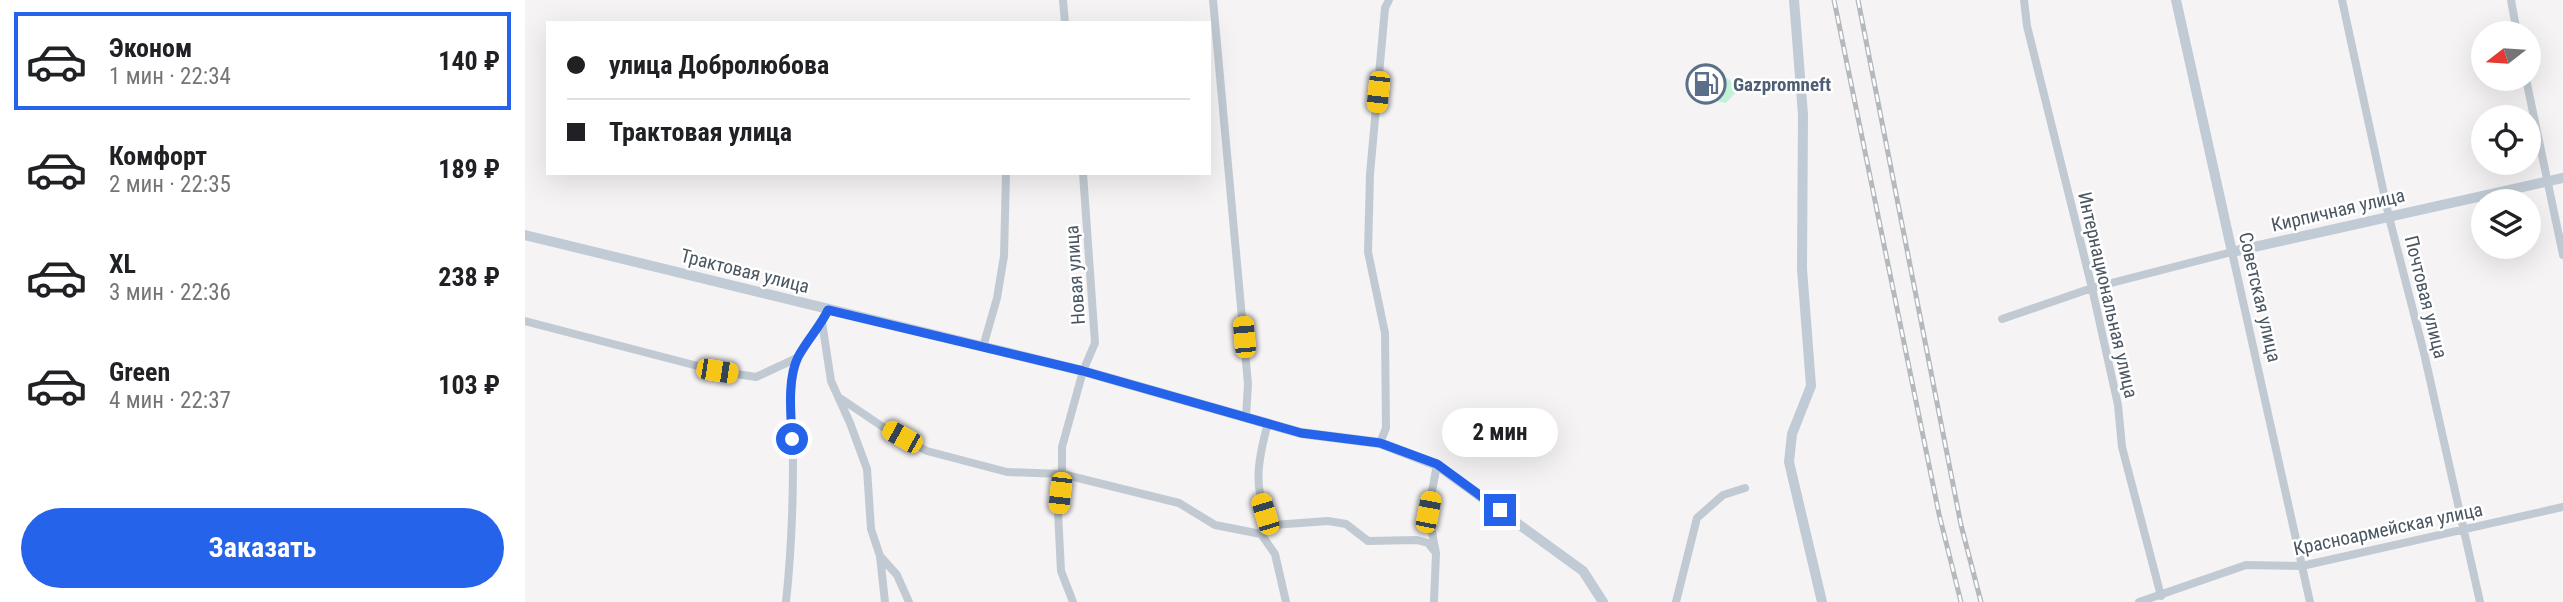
<!DOCTYPE html>
<html lang="ru">
<meta charset="utf-8">
<style>
:root{--surface:#fff;--page:#f2f2f2;--text:#202124;--muted:#757577;--line:#e0e0e0;--accent:#2563eb}
body{margin:0;font-family:"Roboto Condensed",sans-serif;background:var(--page);color:var(--text);height:100vh;display:flex;flex-direction:column;font-size:26px;white-space:nowrap}
*{box-sizing:border-box;margin:0}
p{font-size:23px;color:var(--muted)}
.icon{flex:none;width:38px;height:38px;fill:none;stroke:currentColor;stroke-width:2;stroke-linecap:round;stroke-linejoin:round}
.map{position:relative;flex:1;overflow:hidden}
.sheet{display:flex;flex-direction:column;background:var(--surface);width:525px}
.sheet>*{flex:none}
.hud{position:absolute;left:21px;top:21px;width:665px;height:154px;border-radius:0px;box-shadow:0 7px 28px #0002;display:grid;align-content:center;height:154px;padding:0 21px;background:var(--surface)}
.needle{width:46px;rotate:253deg}
.fabs{position:absolute;left:1946px;top:21px;display:grid;gap:14px}
.fabs a{display:grid;place-items:center;width:70px;height:70px;border-radius:50%;background:var(--surface);box-shadow:0 7px 28px #0002;font-size:35px}
.end{position:absolute;width:32px;height:32px;margin:-16px;border:9px solid #2563eb;background:#fff;box-shadow:0 0 0 4px #fff}
.from{border-radius:50%}
.bubble{position:absolute;height:49px;border-radius:24px;background:var(--surface);box-shadow:0 7px 28px #0002;font-size:23px;font-weight:700;line-height:49px;text-align:center}
.car{position:absolute;width:21px;height:42px;margin:-21px -10px;border-radius:9px;box-shadow:0 0 5px 2px #0007;background:linear-gradient(#f5c518 24%,#345 0 40%,#f5c518 0 76%,#345 0 86%,#f5c518 0)}
.hud b{display:flex;align-items:center;gap:24px;height:66px;font-size:26px}
.hud b+b{border-top:2px solid var(--line)}
.hud i{width:18px;height:18px;background:var(--text)}
ul{padding:12px 0 0;list-style:none}
li{display:flex;align-items:center;gap:21px;height:98px;margin:0 14px 10px;padding:0 7px;border:4px solid transparent;border-radius:0px}
li div{flex:1}
li b{display:block;font-size:26px}
li em{font-style:normal;font-weight:700}
li.current{border-color:var(--accent)}
li>.icon{width:63px;height:63px;stroke-width:1.5}
.primary-button{display:flex;gap:14px;margin-top:auto;padding:14px 21px}
.primary-button a{flex:1;height:80px;border-radius:42px;background:var(--accent);color:#fff;font-size:28px;font-weight:700;line-height:80px;text-align:center}
main{display:flex;flex:1;min-height:0}
.map>svg:first-child{display:block}
</style>
<main>
<section class="sheet">
<ul>
<li class="current"><svg class="icon" aria-label="car" viewBox="0 0 24 24"><path d="M5 17H2v-5l4-1 3-4h7l3 4 3 1v5h-3M9 17h6M6 11h13"/><circle cx="7" cy="17" r="2"/><circle cx="17" cy="17" r="2"/></svg><div><b>Эконом</b><p>1 мин · 22:34</p></div><em>140 ₽</em></li>
<li><svg class="icon" aria-label="car" viewBox="0 0 24 24"><path d="M5 17H2v-5l4-1 3-4h7l3 4 3 1v5h-3M9 17h6M6 11h13"/><circle cx="7" cy="17" r="2"/><circle cx="17" cy="17" r="2"/></svg><div><b>Комфорт</b><p>2 мин · 22:35</p></div><em>189 ₽</em></li>
<li><svg class="icon" aria-label="car" viewBox="0 0 24 24"><path d="M5 17H2v-5l4-1 3-4h7l3 4 3 1v5h-3M9 17h6M6 11h13"/><circle cx="7" cy="17" r="2"/><circle cx="17" cy="17" r="2"/></svg><div><b>XL</b><p>3 мин · 22:36</p></div><em>238 ₽</em></li>
<li><svg class="icon" aria-label="car" viewBox="0 0 24 24"><path d="M5 17H2v-5l4-1 3-4h7l3 4 3 1v5h-3M9 17h6M6 11h13"/><circle cx="7" cy="17" r="2"/><circle cx="17" cy="17" r="2"/></svg><div><b>Green</b><p>4 мин · 22:37</p></div><em>103 ₽</em></li>
</ul>
<div class="primary-button"><a>Заказать</a></div>
</section>
<div class="map">
<svg width="2038" height="602" viewBox="0 0 2038 602">
<rect width="100%" height="100%" fill="#f5f3f3"/>
<!-- green -->
<path fill="#c3f1d5" d="M1187,75C1200,74 1206,80 1213,90L1201,103C1186,101 1178,93 1182,78Z"/>
<g fill="none" stroke-linecap="round" stroke-linejoin="round">
<!-- street -->
<path stroke="#c1cad2" stroke-width="8" d="M538,0L540,23
M688,0L723,384L721,417
M1499,0L1502,26L1567,288L1593,405L1597,447L1636,596
M1817,0L1864,217L1899,353L1955,602
M1986,0L1992,33
M2001,79L2038,255
M1477,319L1567,288L1707,252L1785,602
M0,321L192,371L231,377L272,358
M297,322L306,381L325,423L342,469L346,529L355,556L360,602
M458,347L472,298L479,256L481,173
M315,398L358,427L402,451L482,472L537,474L654,503L690,525L736,534L750,554L761,602
M743,423C733,459 726,493 748,525
M855,443L861,428L860,333L843,252L845,174L860,8L864,0
M736,534L748,525L803,521L821,524L843,541L892,540L903,543L911,553
M355,556L372,575L384,602
M261,602C266,555 268,509 268,462C268,428 261,393 272,360C278,342 295,327 303,310
M548,602L536,571L533,512L537,474V447L558,371L570,343L558,173
M909,602L911,553L903,512L912,465
M1151,602L1172,518L1198,495L1220,488
M1614,602L1721,565L1777,566L2038,507"/>
<!-- secondary -->
<path stroke="#c1cbd6" stroke-width="10" d="M1269,0L1278,115L1277,269L1286,386L1267,434L1264,462L1297,602
M1651,0L1707,252L2038,178
M0,235L558,371L776,433L855,443L912,465L1058,571L1078,602"/>
<!-- rail casing -->
<g stroke="#b5b8bd" stroke-width="5">
<path id="rail" d="M1309,0L1414,514L1436,602
M1333,0L1436,525L1456,602"/>
</g>
<!-- rail -->
<use href="#rail" stroke="#fff" stroke-width="2.5" stroke-dasharray="8" stroke-linecap="butt"/>
</g>
<g fill="none" stroke-linecap="round" stroke-linejoin="round">
<!-- route -->
<path stroke="#2563eb" stroke-width="9" d="M267,439C266,414 262,379 273,357C282,340 295,327 303,310L558,371L776,433L855,443L912,464L975,510"/>
</g>
<!-- icons -->
<defs>
<g id="fuel-ring" transform="scale(2.0125)"><circle r="9.5" fill="#fff" stroke="#5c6f8a" stroke-width="1.5"/><path d="M-5.5-6h7V0h2V4h1.3V-2.5L3-4.5l.8-.8L6-3V5H2.5V1h-1V6h-7ZM-4.2-4.7v3.2H.2V-4.7Z" fill="#5c6f8a"/></g>
</defs>
<g fill-rule="evenodd">
<use href="#fuel-ring" x="1181" y="84"/>
</g>
<g text-anchor="middle" dominant-baseline="central" stroke-width="5" stroke-linejoin="round" paint-order="stroke">
<!-- service labels -->
<g font-size="19" font-weight="bold" fill="#4e5e75" stroke="#fff" text-anchor="start">
<text x="1208" y="84">Gazpromneft</text>
</g>
<!-- street labels -->
<g font-size="19" fill="#4a5661" stroke="#fff">
<text transform="translate(1813 210) rotate(-13)">Кирпичная улица</text>
<text transform="translate(220 271) rotate(14)">Трактовая улица</text>
<text transform="translate(550 275) rotate(-94)">Новая улица</text>
<text transform="translate(1583 295) rotate(77)">Интернациональная улица</text>
<text transform="translate(1735 297) rotate(77)">Советская улица</text>
<text transform="translate(1901 297) rotate(76)">Почтовая улица</text>
<text transform="translate(1863 529) rotate(-12)">Красноармейская улица</text>
</g>
</g>
</svg>
<div class="fabs">
<a><svg class="needle" viewBox="-14 -14 28 28"><path d="M0-13l5 13h-10z" fill="#e53935"/><path d="M0 13l5-13h-10z" fill="#757577"/></svg></a>
<a><svg class="icon" aria-label="locate" viewBox="0 0 24 24"><circle cx="12" cy="12" r="6"/><path d="M12 2v4M12 18v4M2 12h4M18 12h4"/></svg></a>
<a><svg class="icon" aria-label="layers" viewBox="0 0 24 24"><path d="M12 4l9 5-9 5-9-5zM3 14l9 5 9-5"/></svg></a>
</div>
<i class="end from" style="left:267px;top:439px"></i>
<i class="end" style="left:975px;top:510px"></i>
<div class="bubble" style="left:917px;top:408px;width:116px">2 мин</div>
<i class="car" style="left:853px;top:92px;rotate:186deg"></i>
<i class="car" style="left:719px;top:337px;rotate:355deg"></i>
<i class="car" style="left:192px;top:371px;rotate:99deg"></i>
<i class="car" style="left:377px;top:437px;rotate:299deg"></i>
<i class="car" style="left:535px;top:493px;rotate:186deg"></i>
<i class="car" style="left:903px;top:512px;rotate:11deg"></i>
<i class="car" style="left:740px;top:514px;rotate:343deg"></i>
<div class="hud">
<b><i class="from"></i>улица Добролюбова</b>
<b><i></i>Трактовая улица</b>
</div>
</div>
</main>
